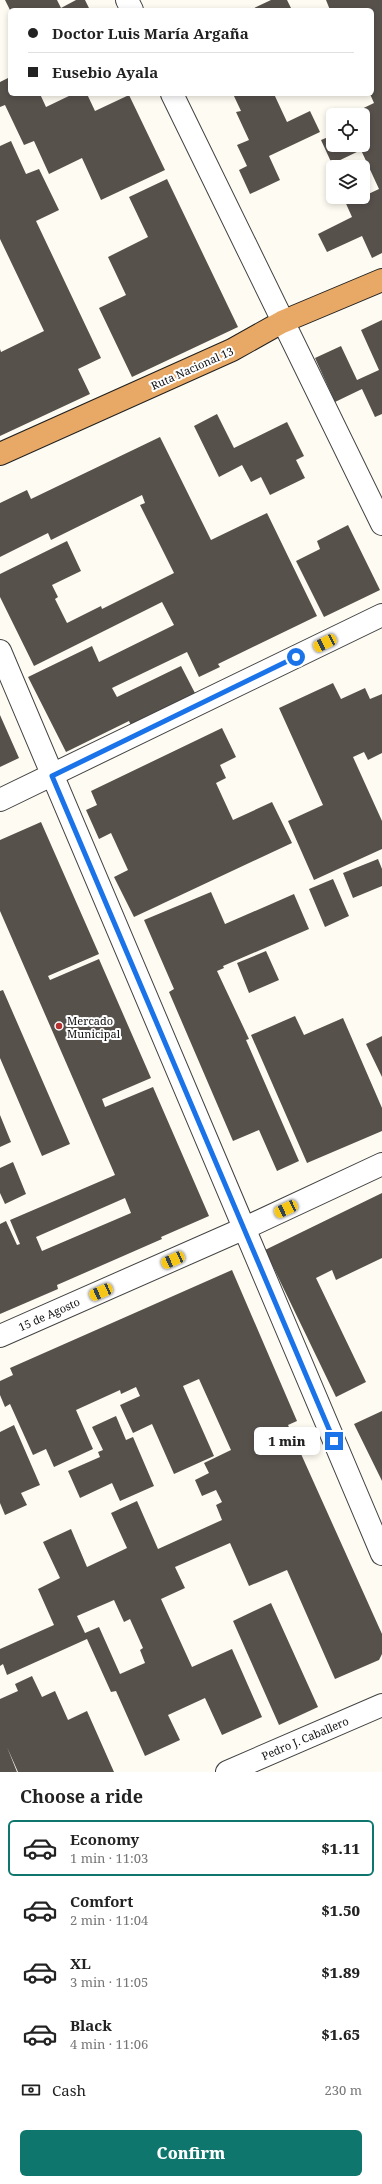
<!DOCTYPE html>
<meta charset="utf-8">
<style>
:root{--surface:#fff;--page:#f2f2f2;--text:#222;--muted:#767676;--line:#e0e0e0;--accent:#0f766e}
body{margin:0;font-family:"Noto Serif",serif;background:var(--page);color:var(--text);height:100vh;display:flex;flex-direction:column;font-size:15px;white-space:nowrap}
*{box-sizing:border-box;margin:0}
p{font-size:13px;color:var(--muted)}
.icon{flex:none;width:22px;height:22px;fill:none;stroke:currentColor;stroke-width:2;stroke-linecap:round;stroke-linejoin:round}
.map{position:relative;height:1772px;overflow:hidden}
.drawer{display:flex;flex-direction:column;background:var(--surface);flex:1}
.drawer>*{flex:none}
.guide{position:absolute;left:8px;top:8px;width:366px;height:88px;border-radius:6px;box-shadow:0 2px 6px #0003;display:grid;align-content:center;height:88px;padding:0 20px;background:var(--surface)}
.fabs{position:absolute;left:326px;top:108px;display:grid;gap:8px}
.fabs a{display:grid;place-items:center;width:44px;height:44px;border-radius:6px;background:var(--surface);box-shadow:0 2px 6px #0003;font-size:20px}
.end{position:absolute;width:18px;height:18px;margin:-9px;border:5px solid #1a73e8;background:#fff;box-shadow:0 0 0 2px #fff}
.from{border-radius:50%}
.bubble{position:absolute;height:28px;border-radius:6px;background:var(--surface);box-shadow:0 2px 6px #0003;font-size:13px;font-weight:800;line-height:28px;text-align:center}
.car{position:absolute;width:12px;height:24px;margin:-12px -6px;border-radius:5px;box-shadow:0 0 3px 1px #0007;background:linear-gradient(#f5c518 24%,#345 0 40%,#f5c518 0 76%,#345 0 86%,#f5c518 0)}
.guide b{display:flex;align-items:center;gap:14px;height:38px;font-size:15px}
.guide b+b{border-top:1px solid var(--line)}
.guide i{width:10px;height:10px;background:var(--text)}
ul{padding:0;list-style:none}
li{display:flex;align-items:center;gap:12px;height:56px;margin:0 8px 6px;padding:0 12px;border:2px solid transparent;border-radius:6px}
li div{flex:1}
li b{display:block;font-size:15px}
li em{font-style:normal;font-weight:800}
li.on{border-color:var(--accent)}
li>.icon{width:36px;height:36px;stroke-width:1.5}
h2{padding:0 20px;font-size:18px;line-height:48px}
.pay{display:flex;align-items:center;gap:10px;height:44px;padding:0 20px;font-size:15px}
.pay p{margin-inline-start:auto}
.action{display:flex;gap:8px;margin-top:auto;padding:8px 20px}
.action a{flex:1;height:46px;border-radius:6px;background:var(--accent);color:#fff;font-size:16px;font-weight:800;line-height:46px;text-align:center}
.map>svg:first-child{display:block}
</style>
<div class="map">
<svg width="382" height="1772" viewBox="0 0 382 1772">
<rect width="100%" height="100%" fill="#fefcf2"/>
<!-- building -->
<path fill="#57514c" fill-rule="evenodd" d="M5,0H57L61,8L76,0H85L90,10H10Z
M271,0H287L292,10H250Z
M326,0H382V253L372,258L362,236L327,252L318,234L352,217L343,197H363V193L364,196L379,189L361,150L332,164L321,140L333,135V145H363V115H349L374,103L370,94H372V10H330Z
M10,77V94H40L46,107L73,94H87L95,111L129,95L165,170L101,200L82,158L49,174L34,141L24,145L5,105L0,107V82Z
M233,94H274L287,122L310,111L320,132L269,156L280,180L250,194L239,170L247,166L237,145L249,140L236,112L241,111Z
M11,141L26,174L39,169L59,210L36,221L101,358L78,369L90,394L0,436V349L1,352L44,331L0,239V146Z
M167,179L238,327L132,377L99,308L126,295L108,257L148,237L129,197Z
M382,320V414L375,417L362,389L335,402L315,358L341,346L357,380L379,370L361,330Z
M217,414L234,448L287,422L304,456L296,460L305,478L270,495L261,477L251,482L242,465L219,477L194,426Z
M160,437L211,540L267,513L317,616L218,664L220,667L199,677L187,652L112,688L117,697L181,666L197,697L132,728L129,721L66,752L28,677L92,646L99,662L174,625L162,602L34,666L0,597V574L67,541L81,571L52,585L58,597L55,599L67,623L101,606L102,609L174,573L140,505L145,503L142,495L51,540L48,533L0,557V503L27,490L31,499Z
M348,525L380,590L324,617L296,561L320,549L317,541Z
M333,683L341,699L365,688L370,699L382,694V753L368,760L364,752L353,757L382,821V849L314,880L288,821L323,805L279,708Z
M0,715L19,758L0,767Z
M222,728L236,757L220,765L226,778L216,783L233,820L272,802L292,843L134,917L114,877L128,870L111,833L99,839L86,810L97,805L91,791Z
M41,822L99,954L48,976L50,980L99,959L151,1078L102,1099L105,1107L153,1087L209,1216L161,1237L162,1239L57,1285L58,1289L0,1314V1224L6,1221L17,1245L20,1244L10,1220L115,1175L0,911V840ZM125,1198L131,1213L42,1251L36,1237Z
M378,859L382,869V886L353,898L343,873Z
M333,879L349,916L325,927L309,889Z
M211,892L225,924L294,894L309,929L223,966L224,968L217,971L249,1039L246,1040L299,1161L277,1171L259,1130L233,1141L169,992L174,989L144,920Z
M266,951L279,980L249,993L237,963Z
M3,990L70,1144L42,1156L0,1058V991Z
M295,1016L304,1035L343,1018L382,1108V1131L307,1163L251,1035Z
M382,1036V1077L366,1044Z
M0,1115L11,1142L0,1147Z
M13,1162L26,1194L5,1204L0,1193V1168Z
M382,1193V1258L336,1280L332,1270L316,1278L366,1382L336,1397L265,1250Z
M232,1270L297,1421L288,1425L382,1634V1654L379,1660L335,1679L287,1570L249,1586L230,1543L175,1567L185,1588L161,1599L192,1667L232,1649L262,1717L222,1735L205,1698L168,1715L180,1740L145,1756L116,1691L111,1692L87,1639L7,1675L3,1664L0,1666V1649L54,1625L38,1589L60,1578L43,1542L71,1529L87,1567L127,1548L111,1513L137,1501L158,1549L222,1520L216,1505L222,1502L216,1490L202,1496L195,1480L209,1473L204,1463L231,1450L199,1379L183,1386L214,1456L174,1474L152,1424L133,1433L120,1405L140,1396L136,1387L121,1394L120,1390L76,1410L93,1449L54,1467L46,1449L33,1455L10,1404L5,1407L0,1395V1381L13,1375L10,1368ZM114,1600L124,1622L130,1619L143,1648L140,1650L145,1663L120,1674L99,1627L85,1633L77,1616Z
M382,1411V1481L354,1424Z
M116,1416L126,1440L133,1437L154,1486L120,1501L112,1483L80,1498L68,1471L100,1457L98,1452L103,1450L92,1427Z
M14,1425L40,1485L21,1493L27,1505L5,1515L0,1503V1432Z
M271,1603L318,1707L279,1725L233,1621Z
M32,1676L42,1697L55,1691L68,1720L87,1711L114,1772H18L7,1747L17,1772H0V1699L18,1691L15,1684Z"/>
<g fill="none" stroke-linecap="round" stroke-linejoin="round">
<!-- minor casing -->
<g stroke="#424242" stroke-width="24">
<path id="minor" d="M127,0L132,10
M172,94L382,524
M0,651L382,1554
M0,800L382,615
M0,1336L245,1228L382,1164
M227,1772L382,1705"/>
</g>
<!-- highway casing -->
<g stroke="#202020" stroke-width="24">
<path id="highway" d="M0,454L232,350L282,322L382,280"/>
</g>
<!-- minor -->
<use href="#minor" stroke="#fff" stroke-width="22"/>
<!-- highway -->
<use href="#highway" stroke="#e8a966" stroke-width="22"/>
</g>
<g fill="none" stroke-linecap="round" stroke-linejoin="round">
<!-- route -->
<path stroke="#1a73e8" stroke-width="5" d="M296,657L52,776L334,1441"/>
</g>
<!-- markers -->
<circle fill="#b43332" stroke="#fff" stroke-width="1.5" cx="59" cy="1026" r="4"/>
<g text-anchor="middle" dominant-baseline="central" stroke-width="4" stroke-linejoin="round" paint-order="stroke">
<!-- street labels -->
<g font-size="11" fill="#0f0f0f" stroke="#fff">
<text transform="translate(192 368) rotate(-24)">Ruta Nacional 13</text>
<text transform="translate(49 1314) rotate(-24)">15 de Agosto</text>
<text transform="translate(305 1738) rotate(-23)">Pedro J. Caballero</text>
</g>
<!-- poi labels -->
<g font-size="11" fill="#0f0f0f" stroke="#fff" text-anchor="start">
<text x="67" y="1020">Mercado<tspan x="67" dy="13">Municipal</tspan></text>
</g>
</g>
</svg>
<div class="fabs">
<a><svg class="icon" aria-label="locate" viewBox="0 0 24 24"><circle cx="12" cy="12" r="6"/><path d="M12 2v4M12 18v4M2 12h4M18 12h4"/></svg></a>
<a><svg class="icon" aria-label="layers" viewBox="0 0 24 24"><path d="M12 4l9 5-9 5-9-5zM3 14l9 5 9-5"/></svg></a>
</div>
<i class="end from" style="left:296px;top:657px"></i>
<i class="end" style="left:334px;top:1441px"></i>
<div class="bubble" style="left:254px;top:1427px;width:66px">1 min</div>
<i class="car" style="left:325px;top:643px;rotate:244deg"></i>
<i class="car" style="left:286px;top:1209px;rotate:245deg"></i>
<i class="car" style="left:173px;top:1260px;rotate:246deg"></i>
<i class="car" style="left:101px;top:1292px;rotate:246deg"></i>
<div class="guide">
<b><i class="from"></i>Doctor Luis María Argaña</b>
<b><i></i>Eusebio Ayala</b>
</div>
</div>
<section class="drawer">
<h2>Choose a ride</h2>
<ul>
<li class="on"><svg class="icon" aria-label="car" viewBox="0 0 24 24"><path d="M5 17H2v-5l4-1 3-4h7l3 4 3 1v5h-3M9 17h6M6 11h13"/><circle cx="7" cy="17" r="2"/><circle cx="17" cy="17" r="2"/></svg><div><b>Economy</b><p>1 min · 11:03</p></div><em>$1.11</em></li>
<li><svg class="icon" aria-label="car" viewBox="0 0 24 24"><path d="M5 17H2v-5l4-1 3-4h7l3 4 3 1v5h-3M9 17h6M6 11h13"/><circle cx="7" cy="17" r="2"/><circle cx="17" cy="17" r="2"/></svg><div><b>Comfort</b><p>2 min · 11:04</p></div><em>$1.50</em></li>
<li><svg class="icon" aria-label="car" viewBox="0 0 24 24"><path d="M5 17H2v-5l4-1 3-4h7l3 4 3 1v5h-3M9 17h6M6 11h13"/><circle cx="7" cy="17" r="2"/><circle cx="17" cy="17" r="2"/></svg><div><b>XL</b><p>3 min · 11:05</p></div><em>$1.89</em></li>
<li><svg class="icon" aria-label="car" viewBox="0 0 24 24"><path d="M5 17H2v-5l4-1 3-4h7l3 4 3 1v5h-3M9 17h6M6 11h13"/><circle cx="7" cy="17" r="2"/><circle cx="17" cy="17" r="2"/></svg><div><b>Black</b><p>4 min · 11:06</p></div><em>$1.65</em></li>
</ul>
<div class="pay"><svg class="icon" aria-label="cash" viewBox="0 0 24 24"><path d="M3 7h18v10H3z"/><circle cx="12" cy="12" r="2"/></svg>Cash<p>230 m</p></div>
<div class="action"><a>Confirm</a></div>
</section>
